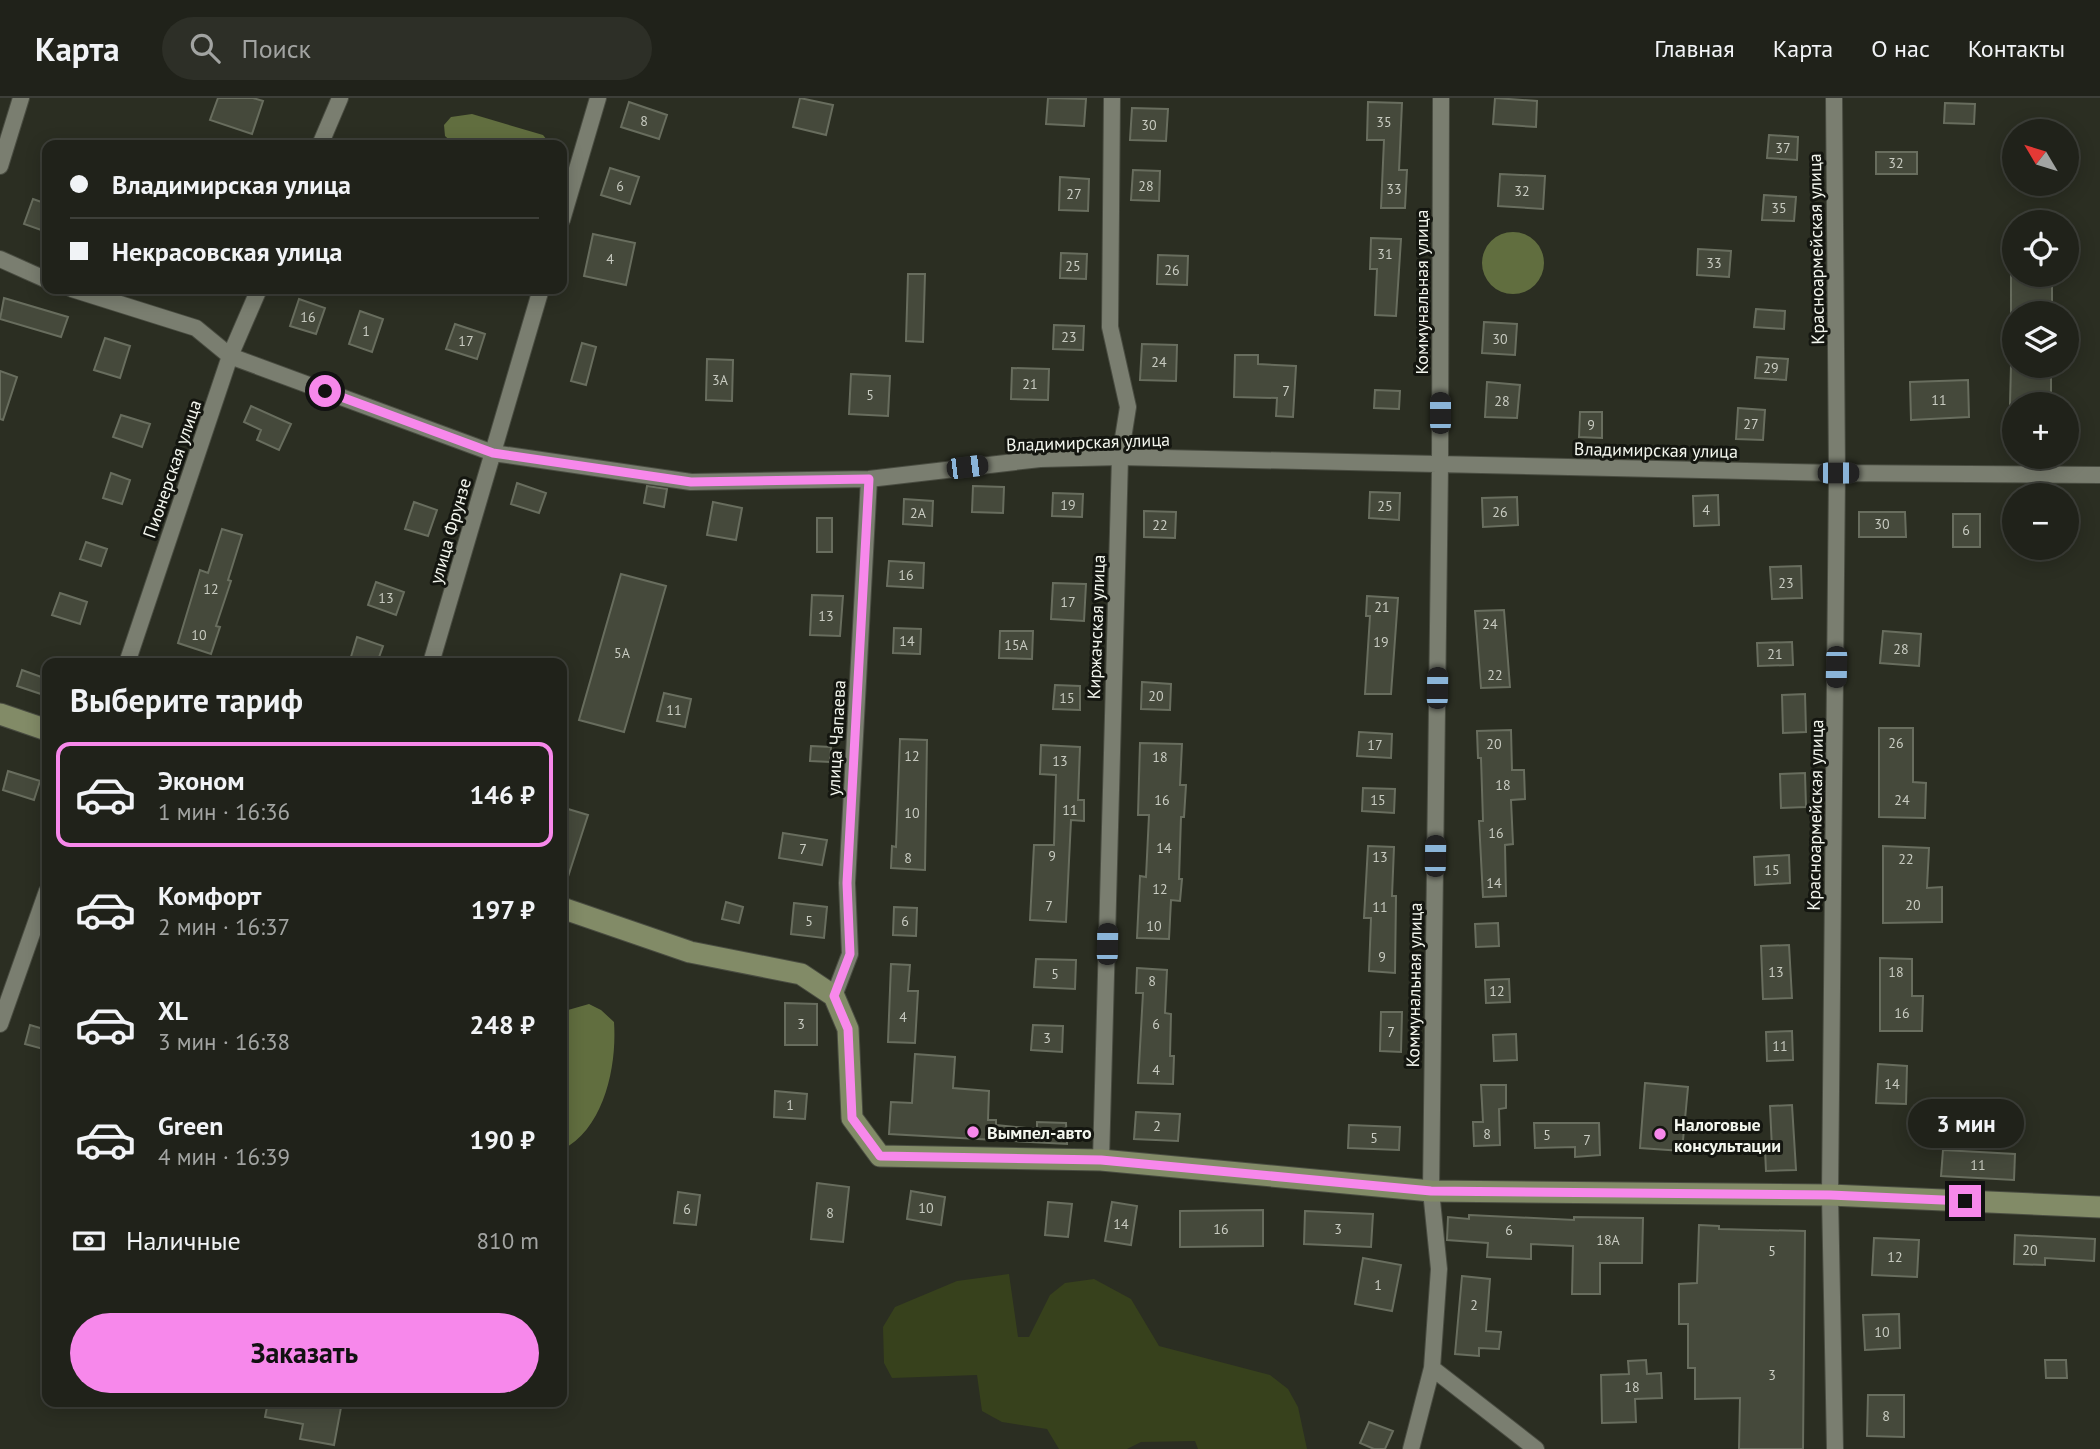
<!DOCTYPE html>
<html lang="ru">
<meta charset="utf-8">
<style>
:root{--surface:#20221a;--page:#2d2f27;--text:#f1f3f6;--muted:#a2a4a2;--line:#3d3f39;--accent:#f788eb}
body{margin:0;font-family:"PT Sans",sans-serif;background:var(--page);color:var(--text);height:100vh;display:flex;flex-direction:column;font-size:26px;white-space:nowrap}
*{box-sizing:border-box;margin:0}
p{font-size:23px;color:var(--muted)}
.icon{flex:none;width:38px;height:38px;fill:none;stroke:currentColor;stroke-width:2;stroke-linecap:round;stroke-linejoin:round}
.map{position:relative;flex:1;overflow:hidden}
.drawer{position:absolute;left:42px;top:560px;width:525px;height:749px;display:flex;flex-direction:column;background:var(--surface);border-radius:14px;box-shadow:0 4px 18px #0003,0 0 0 2px var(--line)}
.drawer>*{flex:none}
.hud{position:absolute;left:42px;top:42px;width:525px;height:154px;border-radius:14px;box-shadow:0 4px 18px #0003,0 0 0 2px var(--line);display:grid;align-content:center;height:154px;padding:0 28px;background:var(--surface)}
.needle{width:46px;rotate:308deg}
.controls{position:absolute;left:2002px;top:21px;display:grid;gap:14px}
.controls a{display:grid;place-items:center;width:77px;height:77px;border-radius:50%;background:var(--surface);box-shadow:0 4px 18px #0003,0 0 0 2px var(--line);font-size:35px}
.end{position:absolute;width:32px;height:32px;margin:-16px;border:9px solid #f788eb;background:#111;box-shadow:0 0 0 4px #111}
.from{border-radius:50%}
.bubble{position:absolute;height:49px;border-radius:24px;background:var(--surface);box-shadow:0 4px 18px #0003,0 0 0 2px var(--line);font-size:23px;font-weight:700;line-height:49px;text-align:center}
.car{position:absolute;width:21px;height:42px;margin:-21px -10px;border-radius:9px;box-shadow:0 0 5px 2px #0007;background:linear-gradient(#222 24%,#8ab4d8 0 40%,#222 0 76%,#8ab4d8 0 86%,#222 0)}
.hud b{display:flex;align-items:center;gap:24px;height:66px;font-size:26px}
.hud b+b{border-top:2px solid var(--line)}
.hud i{width:18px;height:18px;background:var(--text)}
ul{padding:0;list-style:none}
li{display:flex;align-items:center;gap:21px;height:105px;margin:0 14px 10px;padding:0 14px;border:4px solid transparent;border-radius:14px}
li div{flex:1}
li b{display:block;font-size:26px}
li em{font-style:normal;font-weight:700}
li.active{border-color:var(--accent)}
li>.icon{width:63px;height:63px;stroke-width:1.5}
h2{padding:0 28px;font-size:32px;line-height:84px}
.pay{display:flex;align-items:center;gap:18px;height:77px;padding:0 28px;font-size:26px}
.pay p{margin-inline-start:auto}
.cta{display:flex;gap:14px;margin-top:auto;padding:14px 28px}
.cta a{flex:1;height:80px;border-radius:42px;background:var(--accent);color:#111;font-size:28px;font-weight:700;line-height:80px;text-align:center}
header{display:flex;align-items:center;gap:42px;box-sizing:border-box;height:98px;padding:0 35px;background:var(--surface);border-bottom:2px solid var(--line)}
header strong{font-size:33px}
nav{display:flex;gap:38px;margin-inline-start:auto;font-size:24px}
.search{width:490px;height:63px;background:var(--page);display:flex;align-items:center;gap:18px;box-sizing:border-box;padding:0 24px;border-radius:38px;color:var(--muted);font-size:26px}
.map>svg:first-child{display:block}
</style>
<header>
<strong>Карта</strong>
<div class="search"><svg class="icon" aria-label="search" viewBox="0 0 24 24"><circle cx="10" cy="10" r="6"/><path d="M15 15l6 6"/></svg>Поиск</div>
<nav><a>Главная</a><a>Карта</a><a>О нас</a><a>Контакты</a></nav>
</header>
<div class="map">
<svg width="2100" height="1351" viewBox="0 0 2100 1351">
<rect width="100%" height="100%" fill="#2b2e22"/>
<!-- green -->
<path fill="#37411c" d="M1009,1176L1018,1239H1029L1050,1197L1065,1185L1094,1181L1131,1201L1159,1248L1270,1277L1288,1291L1298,1309L1307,1351H1198L1195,1343L1141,1344L1127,1351H1059L1047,1331L1002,1324L982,1313L977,1277L892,1280L884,1265L883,1229L895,1209L957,1183Z"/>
<!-- water -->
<path fill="#616e3f" d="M472,16L543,37L551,47H455L445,38L444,27L451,19Z
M1482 165a31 31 0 1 1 62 0a31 31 0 1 1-62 0Z
M589,906L601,912L614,924C617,967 605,1030 562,1052V918L568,912Z"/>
<!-- building -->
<path fill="#45493b" stroke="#686d5e" stroke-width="2" d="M218,0H253L263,3L252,36L210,22Z
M800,0L833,7L826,37L793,29Z
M1048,0L1086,1L1084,28L1046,26Z
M1495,0L1537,3L1536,29L1493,26Z
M629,4L667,17L659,41L621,29Z
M1368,4L1402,5L1399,72H1407L1405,110H1381L1384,42H1367Z
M1945,5L1975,6L1974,26L1944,25Z
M1132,10L1168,11L1166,43L1130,42Z
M1769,37L1798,39L1797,62L1767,60Z
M1876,54H1917V76H1876Z
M610,70L639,79L630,106L601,97Z
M1133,72L1160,73L1159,103L1131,102Z
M1500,76L1545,78L1543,111L1498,108Z
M1060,79L1089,81L1088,113L1059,112Z
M1764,97L1796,99L1794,123L1762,122Z
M33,101L47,106V134L24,126Z
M593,136L635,145L626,187L584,178Z
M1371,140L1401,141L1396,218L1375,217L1377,171H1370Z
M1698,151L1731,153L1729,179L1697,177Z
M1061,155L1087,156L1086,181L1060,180Z
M1158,157L1188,158L1187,187L1157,186Z
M908,176H925L923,244L906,243Z
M2011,177H2052V215H2011Z
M4,200L68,219L61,239L0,221Z
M299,201L325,210L316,236L290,228Z
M1756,211L1785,213L1784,231L1754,229Z
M360,213L383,221L372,254L349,246Z
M1484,224L1517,226L1515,257L1482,255Z
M455,226L485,236L477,261L446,251Z
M1054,227L1084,228L1083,252L1053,251Z
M105,240L130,248L120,280L94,272Z
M582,245L596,249L586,287L571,283Z
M1142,246L1177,247L1176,283L1140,282Z
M1235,257H1258V266L1296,268L1293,319L1276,318L1277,300L1234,299Z
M1757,259L1788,261L1786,282L1755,280Z
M707,261L733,262L732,303L706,302Z
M2011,268H2051V306H2010Z
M1012,270L1049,271L1048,302L1011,301Z
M0,273L17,279L3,322L0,321Z
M851,276L890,278L888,318L849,316Z
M1968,282L1969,319L1911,322L1910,284Z
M1487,284L1520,287L1517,320L1485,319Z
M1375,292L1400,293L1399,311L1374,310Z
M251,308L291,326L279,352L257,342L261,332L244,324Z
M1738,310L1765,312L1763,342L1736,341Z
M1580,314H1602V340L1579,339Z
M121,317L150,326L142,349L113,339Z
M111,375L130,382L122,406L103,400Z
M517,385L546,395L539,415L511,406Z
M647,388L667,391L664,409L644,405Z
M973,388L1004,389L1003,415L972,414Z
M1370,394L1400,395L1399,422L1369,420Z
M1053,395L1083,396L1082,419L1052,418Z
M1718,397L1719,427L1694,428L1693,398Z
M1517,399L1518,427L1483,429L1482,400Z
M904,401L933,403L932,428L903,426Z
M414,404L437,412L428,438L405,431Z
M713,404L742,410L736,442L707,437Z
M1144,413L1176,414L1175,440L1144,439Z
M1859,414H1905L1906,439H1859Z
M1953,416H1980V449H1953Z
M817,420H832V454H817Z
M222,431L242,437L228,482L231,483L216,528L220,529L211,556L178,545L200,472L208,475Z
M86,444L107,451L101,468L80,461Z
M889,463L924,465L923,490L887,488Z
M1801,468L1802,500L1772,501L1770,469Z
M621,476L666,488L624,634L579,622Z
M376,484L404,494L396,517L368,507Z
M1053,485L1086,486L1084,523L1051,521Z
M60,495L87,504L80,526L52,517Z
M812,497L843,498L840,538L810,537Z
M1367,498L1398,500L1391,596H1365L1370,518H1366Z
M1504,512L1510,589L1481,590L1475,513Z
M894,530L921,531L920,556L893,555Z
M1000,533H1033L1032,561L999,560Z
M1883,533L1921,536L1919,568L1880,565Z
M357,539L383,548L377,565H362L350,562Z
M1792,544L1793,567L1758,568L1757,545Z
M22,572L47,581V598L17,588Z
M1142,584L1171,586L1170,612L1141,611Z
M1055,587L1080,588V612L1053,611Z
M664,595L691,601L685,629L657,623Z
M1805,596L1806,634L1783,635L1782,597Z
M1879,630H1913V684L1926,685L1925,720L1879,719Z
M1511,632L1512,672H1524L1525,701L1511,702L1513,746L1505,747L1506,798L1483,799L1479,723H1483L1481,660H1478L1477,633Z
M1359,634L1392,636L1391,660L1357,658Z
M900,641L927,642L925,772L891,770L892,748L896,749Z
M1140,645L1182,646L1180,687H1186L1184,719H1181L1179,781H1182L1180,803L1171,802L1169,841L1137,840L1140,778L1146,779L1149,717H1138Z
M1041,647L1080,649L1078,702H1084V723L1071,722L1066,824L1030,822L1034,747H1054L1056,677L1040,676Z
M811,648L831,649L830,664L810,663Z
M8,673L40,683L34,702L3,692Z
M1805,675L1806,709L1781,710L1780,676Z
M1363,690L1395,691L1394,715L1362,713Z
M568,711L588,717L565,788H562V730Z
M783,735L827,742L822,767L779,760Z
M1368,748L1394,749L1392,798H1396L1395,875L1369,873L1371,820H1364Z
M1883,748L1929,750L1927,790L1942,789V824L1883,825Z
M1789,757L1790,785L1755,787L1754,759Z
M726,804L743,809L739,825L722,821Z
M794,805L827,809L824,840L791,836Z
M894,809L917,810L916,838L893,837Z
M1498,825L1499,848L1476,849L1475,826Z
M1789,847L1792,900L1763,901L1761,848Z
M1880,860L1912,861V898H1923L1922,933H1880Z
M1036,861L1076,862L1075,891L1034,889Z
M891,866L910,867L908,893H918L915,945L888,944Z
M1137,870L1167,872L1165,915L1171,916L1170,958H1174L1173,986L1138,985L1143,895H1136Z
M1509,881L1510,904L1486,905L1485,882Z
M785,905L817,906V947H785Z
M1381,914H1402L1401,954L1380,953Z
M30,927L47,932V952L25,946Z
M1033,927L1063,928L1062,954L1031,952Z
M1792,933L1793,962L1767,963L1766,934Z
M1516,936L1517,962L1494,963L1493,937Z
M915,956L955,959L953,990L989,993L988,1022H996V1027L1037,1031V1024L1066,1025L1067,1046L889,1036L891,1004L912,1005Z
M1878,966L1907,968L1906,1006L1876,1005Z
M1645,985L1688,989L1682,1053L1640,1050Z
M1481,987H1506V1010L1499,1011L1500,1047L1474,1048L1473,1024H1483Z
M775,993L807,996L805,1021L774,1019Z
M1792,1007L1796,1072L1766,1073L1765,1051H1772L1770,1008Z
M1136,1014L1180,1016L1178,1043L1134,1041Z
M1534,1025H1599L1600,1057L1575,1059V1049L1535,1050Z
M1349,1027L1400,1029L1399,1052L1348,1050Z
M1943,1052L2015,1056L2014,1082L1941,1078Z
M817,1085L849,1089L843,1144L811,1141Z
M911,1093L945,1099L941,1127L907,1121Z
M678,1094L700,1097L696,1127L674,1125Z
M1048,1104L1072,1106L1068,1139L1045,1137Z
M1112,1104L1137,1108L1131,1147L1105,1143Z
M1263,1112V1148L1180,1149V1113Z
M1305,1113L1373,1116L1371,1149L1304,1146Z
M1469,1117L1574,1122V1119L1643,1120L1642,1165H1600V1196H1572L1573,1148L1531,1146V1161L1487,1159L1488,1145L1447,1142L1448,1119L1469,1121Z
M1699,1127L1719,1128V1131L1805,1133L1803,1351H1739L1740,1300L1695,1301V1270H1688V1226H1679V1186L1697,1185Z
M2015,1137L2095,1141L2094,1163L2045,1160V1167L2014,1166Z
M1874,1140L1919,1142L1917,1179L1872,1177Z
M1363,1160L1401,1167L1392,1213L1355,1206Z
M1462,1178L1490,1181L1486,1233L1501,1234L1499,1251L1479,1250V1258L1455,1256Z
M1899,1216L1900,1250L1865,1252L1863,1217Z
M1646,1262L1647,1276L1661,1275L1662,1300L1635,1301L1636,1324L1602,1325L1601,1277L1629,1276L1628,1263Z
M2045,1262H2066L2067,1280H2046Z
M1868,1297H1904V1339L1867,1338Z
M268,1304H342L334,1347L300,1341L303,1326L265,1319Z
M1369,1324L1393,1333L1385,1351H1374L1360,1345Z"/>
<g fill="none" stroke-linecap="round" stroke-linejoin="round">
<!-- street casing -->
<g stroke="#494c41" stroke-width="18">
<path id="street" d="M1834,0L1837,375L1830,1097L1835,1351
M320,47L340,0
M0,68L21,0
M562,122L598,0
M0,161L47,182
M72,191L196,230L230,258L493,355L691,384L869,381L1040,361L1120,359L1837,375L2100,377
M127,565L230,258L259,191
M431,565L541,191
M834,898L850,856L847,785L869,381
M0,926L47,793
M1101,1062L1120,359L1128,309L1110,229L1112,0
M1432,1270L1536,1351
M1411,1351L1432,1270L1439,1171L1431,1093L1440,367L1441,0"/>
</g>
<!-- secondary casing -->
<g stroke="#494c41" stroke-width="23">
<path id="secondary" d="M0,616L47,632
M562,810L690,854L801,876L834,898L848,931L852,1020L880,1058L1101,1062L1431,1093L1830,1097L2100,1109"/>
</g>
<!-- street -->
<use href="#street" stroke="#7a7e70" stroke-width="16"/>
<!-- secondary -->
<use href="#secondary" stroke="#828b67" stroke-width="21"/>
</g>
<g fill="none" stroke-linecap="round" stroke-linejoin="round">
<!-- route -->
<path stroke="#f788eb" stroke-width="9" d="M325,293L493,355L691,384L869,381L847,785L850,856L834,898L848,931L852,1020L880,1058L1101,1062L1431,1093L1830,1097L1965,1103"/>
</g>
<!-- markers -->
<g fill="#f788eb" stroke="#141610" stroke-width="2.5">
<circle cx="973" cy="1034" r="7"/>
<circle cx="1660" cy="1036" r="7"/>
</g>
<g text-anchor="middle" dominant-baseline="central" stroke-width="6" stroke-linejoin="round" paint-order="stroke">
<!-- number labels -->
<g font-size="14" fill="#c8cbc1">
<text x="644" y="23">8</text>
<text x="1384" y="24">35</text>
<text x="1149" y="27">30</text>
<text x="1783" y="50">37</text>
<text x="1896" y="65">32</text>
<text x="620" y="88">6</text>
<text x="1146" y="88">28</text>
<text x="1394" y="91">33</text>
<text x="1522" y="93">32</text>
<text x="1074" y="96">27</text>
<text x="1779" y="110">35</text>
<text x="1385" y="156">31</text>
<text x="610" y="161">4</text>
<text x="1714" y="165">33</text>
<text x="1073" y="168">25</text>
<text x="1172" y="172">26</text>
<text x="308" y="219">16</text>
<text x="366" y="233">1</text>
<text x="1069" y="239">23</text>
<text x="1500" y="241">30</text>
<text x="466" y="243">17</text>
<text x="1159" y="264">24</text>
<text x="1771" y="270">29</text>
<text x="720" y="282">3А</text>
<text x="1030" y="286">21</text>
<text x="1286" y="293">7</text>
<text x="870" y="297">5</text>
<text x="1939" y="302">11</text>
<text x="1502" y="303">28</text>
<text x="1751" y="326">27</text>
<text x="1591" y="327">9</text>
<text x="1068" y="407">19</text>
<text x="1385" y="408">25</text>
<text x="1706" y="412">4</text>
<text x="1500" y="414">26</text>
<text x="918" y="415">2А</text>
<text x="1882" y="426">30</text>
<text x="1160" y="427">22</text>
<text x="1966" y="432">6</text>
<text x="906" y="477">16</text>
<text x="1786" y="485">23</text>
<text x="211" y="491">12</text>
<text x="386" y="500">13</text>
<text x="1068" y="504">17</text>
<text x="1382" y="509">21</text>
<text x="826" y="518">13</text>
<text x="1490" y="526">24</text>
<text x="199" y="537">10</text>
<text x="907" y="543">14</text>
<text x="1381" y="544">19</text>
<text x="1016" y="547">15А</text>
<text x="1901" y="551">28</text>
<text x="622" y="555">5А</text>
<text x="1775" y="556">21</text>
<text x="1495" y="577">22</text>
<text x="1156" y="598">20</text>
<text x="1067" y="600">15</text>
<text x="674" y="612">11</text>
<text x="1896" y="645">26</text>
<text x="1494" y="646">20</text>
<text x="1375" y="647">17</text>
<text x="912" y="658">12</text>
<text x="1160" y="659">18</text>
<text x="1060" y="663">13</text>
<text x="1503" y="687">18</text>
<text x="1162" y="702">16</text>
<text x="1378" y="702">15</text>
<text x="1902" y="702">24</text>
<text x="1070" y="712">11</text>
<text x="912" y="715">10</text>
<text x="1496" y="735">16</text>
<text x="1164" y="750">14</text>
<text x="803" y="751">7</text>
<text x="1052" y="758">9</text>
<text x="1380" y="759">13</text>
<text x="908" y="760">8</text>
<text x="1906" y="761">22</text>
<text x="1772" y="772">15</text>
<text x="1494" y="785">14</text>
<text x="1160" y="791">12</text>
<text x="1913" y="807">20</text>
<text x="1049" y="808">7</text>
<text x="1380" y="809">11</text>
<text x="809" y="823">5</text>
<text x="905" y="823">6</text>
<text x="1154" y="828">10</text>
<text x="1382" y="859">9</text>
<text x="1776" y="874">13</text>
<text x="1896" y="874">18</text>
<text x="1055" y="876">5</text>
<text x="1152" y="883">8</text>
<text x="1497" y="893">12</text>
<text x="1902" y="915">16</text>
<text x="903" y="919">4</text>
<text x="801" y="926">3</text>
<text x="1156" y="926">6</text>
<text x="1391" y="934">7</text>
<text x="1047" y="940">3</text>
<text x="1780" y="948">11</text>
<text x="1156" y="972">4</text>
<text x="1892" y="986">14</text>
<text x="790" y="1007">1</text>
<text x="1157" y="1028">2</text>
<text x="1487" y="1036">8</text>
<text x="1547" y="1037">5</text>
<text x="1374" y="1040">5</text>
<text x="1587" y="1042">7</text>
<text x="1978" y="1067">11</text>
<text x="926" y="1110">10</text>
<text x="687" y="1111">6</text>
<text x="830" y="1115">8</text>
<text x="1121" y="1126">14</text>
<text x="1221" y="1131">16</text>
<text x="1338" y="1131">3</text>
<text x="1509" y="1132">6</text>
<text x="1608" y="1142">18А</text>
<text x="2030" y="1152">20</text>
<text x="1772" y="1153">5</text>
<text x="1895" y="1159">12</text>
<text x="1378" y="1187">1</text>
<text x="1474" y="1207">2</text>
<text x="1882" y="1234">10</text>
<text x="1772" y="1277">3</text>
<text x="1632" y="1289">18</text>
<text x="1886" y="1318">8</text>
</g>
<!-- street labels -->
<g font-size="18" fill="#f3f6ee" stroke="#141610">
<text transform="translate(1816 151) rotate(-91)">Красноармейская улица</text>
<text transform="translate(1421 194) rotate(-90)">Коммунальная улица</text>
<text transform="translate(1088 344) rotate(-2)">Владимирская улица</text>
<text transform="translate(1656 352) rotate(1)">Владимирская улица</text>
<text transform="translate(172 371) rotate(-71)">Пионерская улица</text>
<text transform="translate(450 433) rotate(-74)">улица Фрунзе</text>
<text transform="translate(1096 529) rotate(-88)">Киржачская улица</text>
<text transform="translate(836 640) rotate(-87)">улица Чапаева</text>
<text transform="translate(1815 717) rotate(-89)">Красноармейская улица</text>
<text transform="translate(1414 887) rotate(-89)">Коммунальная улица</text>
</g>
<!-- poi labels -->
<g font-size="18" font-weight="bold" fill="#f3f6ee" stroke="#141610" text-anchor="start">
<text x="1674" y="1026">Налоговые<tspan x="1674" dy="21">консультации</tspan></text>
<text x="987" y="1034">Вымпел-авто</text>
</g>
</g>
</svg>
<div class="controls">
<a><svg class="needle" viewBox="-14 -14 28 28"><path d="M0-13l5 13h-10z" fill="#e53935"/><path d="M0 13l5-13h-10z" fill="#a2a4a2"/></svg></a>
<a><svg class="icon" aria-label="locate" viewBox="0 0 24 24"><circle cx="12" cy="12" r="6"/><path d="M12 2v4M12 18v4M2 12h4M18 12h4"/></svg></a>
<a><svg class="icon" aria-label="layers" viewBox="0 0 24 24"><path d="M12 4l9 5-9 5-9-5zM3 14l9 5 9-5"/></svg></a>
<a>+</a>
<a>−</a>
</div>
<i class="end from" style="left:325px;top:293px"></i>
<i class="end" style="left:1965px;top:1103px"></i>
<div class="bubble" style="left:1908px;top:1001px;width:116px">3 мин</div>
<i class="car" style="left:1440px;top:315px;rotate:0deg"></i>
<i class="car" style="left:967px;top:369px;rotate:83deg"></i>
<i class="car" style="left:1838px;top:375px;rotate:90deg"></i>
<i class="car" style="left:1836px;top:569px;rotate:181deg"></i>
<i class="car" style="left:1437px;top:590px;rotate:1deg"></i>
<i class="car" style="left:1435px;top:758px;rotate:1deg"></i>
<i class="car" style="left:1107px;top:846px;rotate:1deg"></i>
<div class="hud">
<b><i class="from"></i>Владимирская улица</b>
<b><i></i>Некрасовская улица</b>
</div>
<section class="drawer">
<h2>Выберите тариф</h2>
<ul>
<li class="active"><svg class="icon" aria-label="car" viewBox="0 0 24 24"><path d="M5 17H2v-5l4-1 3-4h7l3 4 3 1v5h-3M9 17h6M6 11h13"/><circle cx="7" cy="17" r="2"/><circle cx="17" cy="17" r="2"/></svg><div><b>Эконом</b><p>1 мин · 16:36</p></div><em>146 ₽</em></li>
<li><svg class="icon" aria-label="car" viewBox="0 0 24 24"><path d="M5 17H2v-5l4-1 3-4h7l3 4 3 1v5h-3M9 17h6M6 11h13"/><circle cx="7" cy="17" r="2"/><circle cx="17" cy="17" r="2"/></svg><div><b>Комфорт</b><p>2 мин · 16:37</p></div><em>197 ₽</em></li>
<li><svg class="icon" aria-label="car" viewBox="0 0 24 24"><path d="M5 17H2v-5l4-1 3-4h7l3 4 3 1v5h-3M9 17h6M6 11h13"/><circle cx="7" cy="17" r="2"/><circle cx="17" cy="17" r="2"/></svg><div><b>XL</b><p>3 мин · 16:38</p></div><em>248 ₽</em></li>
<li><svg class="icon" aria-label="car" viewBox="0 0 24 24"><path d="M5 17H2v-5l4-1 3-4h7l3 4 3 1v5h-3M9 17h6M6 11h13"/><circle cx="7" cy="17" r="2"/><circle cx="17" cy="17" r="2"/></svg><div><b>Green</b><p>4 мин · 16:39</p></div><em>190 ₽</em></li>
</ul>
<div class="pay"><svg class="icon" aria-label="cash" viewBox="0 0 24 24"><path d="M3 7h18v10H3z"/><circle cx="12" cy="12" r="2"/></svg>Наличные<p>810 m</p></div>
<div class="cta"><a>Заказать</a></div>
</section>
</div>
